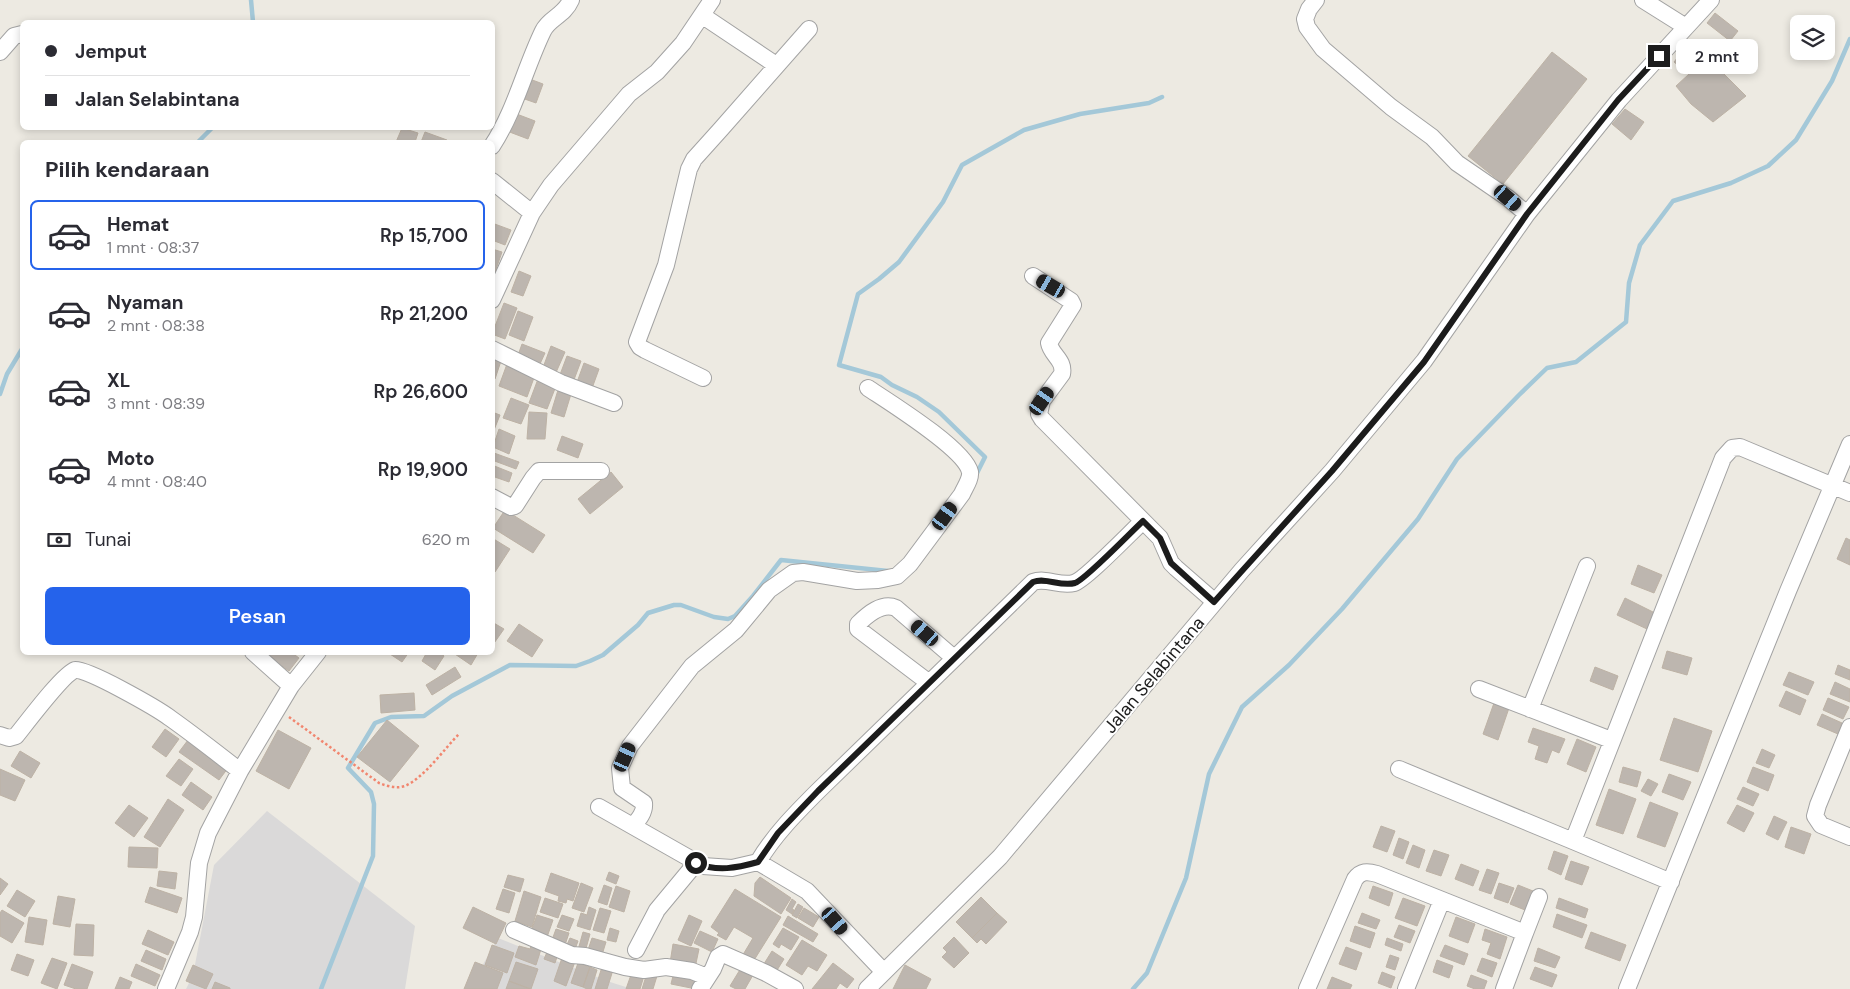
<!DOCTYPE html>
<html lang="id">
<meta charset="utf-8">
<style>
:root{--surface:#fff;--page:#f7f7f7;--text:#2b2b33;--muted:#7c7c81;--line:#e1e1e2;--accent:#2563eb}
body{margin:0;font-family:"DM Sans",sans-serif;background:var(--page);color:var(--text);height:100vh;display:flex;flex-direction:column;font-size:19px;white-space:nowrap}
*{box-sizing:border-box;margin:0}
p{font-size:16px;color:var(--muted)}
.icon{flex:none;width:28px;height:28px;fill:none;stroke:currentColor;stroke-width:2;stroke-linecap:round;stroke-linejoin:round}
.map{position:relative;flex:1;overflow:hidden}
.details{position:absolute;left:20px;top:140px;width:475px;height:515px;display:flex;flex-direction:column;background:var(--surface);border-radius:8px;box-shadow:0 2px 8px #0003}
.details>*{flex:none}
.hud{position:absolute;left:20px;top:20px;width:475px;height:110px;border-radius:8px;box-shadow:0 2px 8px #0003;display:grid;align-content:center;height:110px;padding:0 25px;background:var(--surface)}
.fabs{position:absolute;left:1790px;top:15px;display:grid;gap:10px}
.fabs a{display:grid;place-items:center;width:45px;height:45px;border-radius:8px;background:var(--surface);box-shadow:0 2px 8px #0003;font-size:25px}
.end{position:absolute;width:22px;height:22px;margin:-11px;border:6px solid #1c1c1c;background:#fff;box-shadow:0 0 0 2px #fff}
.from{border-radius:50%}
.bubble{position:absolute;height:35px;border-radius:8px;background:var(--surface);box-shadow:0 2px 8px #0003;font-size:16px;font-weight:600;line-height:35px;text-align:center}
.car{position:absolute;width:15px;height:30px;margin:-15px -8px;border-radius:6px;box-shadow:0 0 4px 1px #0007;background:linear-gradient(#222 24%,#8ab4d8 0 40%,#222 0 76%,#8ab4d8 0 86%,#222 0)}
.hud b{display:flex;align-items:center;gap:18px;height:48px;font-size:19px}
.hud b+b{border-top:1px solid var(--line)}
.hud i{width:12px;height:12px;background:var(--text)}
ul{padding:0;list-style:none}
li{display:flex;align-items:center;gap:15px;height:70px;margin:0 10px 8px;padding:0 15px;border:2px solid transparent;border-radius:8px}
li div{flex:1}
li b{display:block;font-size:19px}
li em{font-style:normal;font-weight:600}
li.current{border-color:var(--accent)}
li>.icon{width:45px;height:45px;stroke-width:1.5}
h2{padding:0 25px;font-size:22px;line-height:60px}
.pay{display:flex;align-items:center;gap:12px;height:55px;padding:0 25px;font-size:19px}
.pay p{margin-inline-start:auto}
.action{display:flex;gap:10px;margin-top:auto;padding:10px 25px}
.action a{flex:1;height:58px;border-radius:8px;background:var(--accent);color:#fff;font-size:20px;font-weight:600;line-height:58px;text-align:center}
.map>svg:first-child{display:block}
</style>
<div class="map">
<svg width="1850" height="989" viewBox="0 0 1850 989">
<rect width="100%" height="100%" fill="#edeae2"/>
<!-- residential -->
<path fill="#dad9d9" d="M267,811L415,926L405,989H186L193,975L214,865Z
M498,938L607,981L632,989H469Z"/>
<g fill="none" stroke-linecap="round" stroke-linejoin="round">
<!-- stream -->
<path stroke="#a4c8d8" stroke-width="4.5" d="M251,0L253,22
M198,142L212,128
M0,394L7,374L22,349
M976,475L985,457L939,412L917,397L892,385L881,377L839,365L858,294L879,279L899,262L943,202L962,165L1024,130L1080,114L1149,103L1162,97
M321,989L373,856L374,804L371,792L348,768L375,723L391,717L424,716L452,696L510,665L576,666L590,661L603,655L638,625L648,613L674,605H681L714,617L728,619L735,616L753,596L781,560L888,571
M1133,989L1147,973L1186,878L1209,774L1242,707L1289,665L1342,609L1418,519L1457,459L1519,395L1547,368L1576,362L1626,322L1629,283L1640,245L1673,201L1731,183L1768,166L1796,140L1832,81L1850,39"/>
</g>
<!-- building -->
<path fill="#bdb6af" stroke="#bdb2a5" d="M1715,13L1738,31L1730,41L1707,23Z
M1686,47L1708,58L1746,96L1713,122L1691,104L1676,86L1689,74L1674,62Z
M1552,52L1587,79L1503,184L1468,156Z
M527,78L543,84L536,103L519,97Z
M1625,109L1644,122L1631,140L1612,124Z
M514,113L535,121L528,139L507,131Z
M402,128L418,133L415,142H396Z
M425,132L447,140L446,142H421Z
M492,223L511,230L505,245L492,240Z
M492,249L502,252L494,275H492Z
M519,271L531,276L523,296L511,292Z
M504,303L517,308L505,339L492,334Z
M518,311L533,317L524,341L509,335Z
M522,344L545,353L539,366L517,358Z
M551,346L565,352L554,377L541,373Z
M567,356L581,361L572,385L558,380Z
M492,358L501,361L495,379L492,378Z
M584,363L599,369L591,391L576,385Z
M507,364L535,375L527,397L499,386Z
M538,379L556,386L547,409L529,403Z
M558,390L571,394L564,417L551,413Z
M511,398L529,405L521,424L503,418Z
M492,412L500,415L494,430L492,429Z
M529,412L547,413L545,439H527Z
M499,429L515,436L509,454L493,447Z
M562,436L583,444L578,458L557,450Z
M494,453L519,462L516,469L492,460Z
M492,465L512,473L509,482L492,476Z
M611,472L623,487L590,514L578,499Z
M505,510L545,535L533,553L493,528Z
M492,538L510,549L495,572L492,570Z
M1846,538L1850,540V565L1837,559Z
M1638,565L1662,575L1654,593L1631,584Z
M1625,598L1655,613L1647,629L1617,615Z
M492,622L504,629L492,646Z
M519,624L543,640L532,657L507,641Z
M1667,651L1692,658L1687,675L1662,668Z
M267,652H291L299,658L289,671L266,655Z
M387,652H409L402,662Z
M427,652H439L444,656L435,670L422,661Z
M452,652H477L478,653L471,665Z
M1838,665L1850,670V680L1835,674Z
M455,667L461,677L432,695L426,685Z
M1595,667L1618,676L1613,690L1590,681Z
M1789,672L1814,682L1808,695L1783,685Z
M1835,682L1850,689V702L1830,694Z
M1786,691L1806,700L1800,715L1779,706Z
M414,693L415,710L381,713L380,695Z
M1828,698L1849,707L1843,719L1823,710Z
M1494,703L1509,708L1498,740L1483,734Z
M1822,714L1842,723L1838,734L1817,725Z
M1674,718L1712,731L1698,772L1660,760Z
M387,720L419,746L390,782L357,757Z
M1533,728L1565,739L1559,753L1552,750L1547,763L1535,759L1539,746L1528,742Z
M165,729L179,739L166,757L152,747Z
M278,730L311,748L289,789L256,771Z
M1577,739L1596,747L1586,772L1567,764Z
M188,740L228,768L219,780L179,752Z
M1762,749L1775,755L1769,768L1756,763Z
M20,751L40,763L31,778L11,766Z
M179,759L193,769L181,786L166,776Z
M1623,767L1641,772L1637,787L1619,782Z
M1753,767L1774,775L1768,791L1747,782Z
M0,769L25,780L15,801L0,795Z
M1669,774L1691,782L1683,800L1662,792Z
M1648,779L1658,784L1651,796L1641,791Z
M191,782L212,797L203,810L182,795Z
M1743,787L1759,794L1753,806L1737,799Z
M1609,789L1636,799L1623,834L1596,825Z
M168,799L184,810L160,847L144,837Z
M1650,802L1678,813L1665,847L1637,837Z
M129,805L148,818L134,837L115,823Z
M1737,805L1754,813L1744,832L1727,823Z
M1774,816L1787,822L1778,840L1766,834Z
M1381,826L1395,831L1387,852L1373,847Z
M1791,827L1811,834L1804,854L1785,847Z
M1399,838L1409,842L1403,859L1393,855Z
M1413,845L1425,850L1419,868L1406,863Z
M129,847L158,848L157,868L128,867Z
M1434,850L1449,855L1441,876L1426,871Z
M1554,851L1568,856L1561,875L1548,869Z
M1571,861L1589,867L1582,885L1565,879Z
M1461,864L1479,871L1473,886L1455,879Z
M1487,869L1499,873L1491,894L1479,890Z
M159,871L177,873L175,889L157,886Z
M609,872L619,876L616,884L606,880Z
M551,873L579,883L573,901L567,899L566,903L558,901L559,896L545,891Z
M508,875L524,879L520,892L504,887Z
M760,877L791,898L781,914L754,896L755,883Z
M0,878L8,884L0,895Z
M581,883L593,888L584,912L572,908Z
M1499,883L1514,888L1508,903L1494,898Z
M604,885L612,888L607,905L598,902Z
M1518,885L1533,891L1525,910L1510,904Z
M616,886L630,891L624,912L609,907Z
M1373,886L1393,893L1389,906L1369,898Z
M150,887L182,898L177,913L145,902Z
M503,889L515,893L509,913L496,909Z
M735,889L781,917L751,965L741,958L753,938L734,927L726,940L717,935L719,933L711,927Z
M17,890L35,901L25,917L7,906Z
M524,891L541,897L532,927L515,921Z
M58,896L75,899L70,927L53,924Z
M981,897L997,913L972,938L956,922Z
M545,898L563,904L558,918L540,912Z
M1403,898L1425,906L1417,926L1395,918Z
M1559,898L1588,909L1585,918L1556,908Z
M792,899L796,902L792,909L794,910L792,914L786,910Z
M798,904L803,907L797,918L792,915Z
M473,907L506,923L496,944L463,928Z
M589,907L596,910L590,930L577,926L581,913L587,915Z
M600,908L611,911L604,933L593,930Z
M804,908L819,917L813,927L798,918Z
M2,910L24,923L12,943L0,936V913Z
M997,913L1007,922L986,944L981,939L977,943L972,938Z
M1362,913L1380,920L1376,929L1358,923Z
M1557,914L1587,925L1582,938L1553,927Z
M537,915L553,920L546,940L530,934Z
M562,915L574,919L569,931L557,927Z
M689,915L702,921L691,946L678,940Z
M788,916L818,934L813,942L783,925Z
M29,917L47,920L43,945L25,942Z
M1456,917L1475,924L1468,943L1449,936Z
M76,924L94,925L93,956L74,955Z
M1399,925L1415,931L1410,943L1394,937Z
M1355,926L1375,933L1370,948L1350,941Z
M610,928L619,931L616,942L607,940Z
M783,928L799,937L791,950L781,944L779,948L773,944Z
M556,929L569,933L565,945L552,940Z
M1485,929L1507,937L1500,959L1487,954L1491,943L1482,940Z
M148,930L174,942L168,955L142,944Z
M700,931L718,939L712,952L694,943Z
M583,932L590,934L585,952L578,950Z
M1591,932L1626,945L1620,961L1585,948Z
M954,937L969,953L954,968L942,957L947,952L943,948Z
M570,938L578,941L574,952L565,949Z
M592,938L606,942L601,958L587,953Z
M1387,938L1403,944L1401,951L1385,945Z
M802,940L827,955L817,971L808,966L802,975L786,965Z
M532,943L542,946L536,965L515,957L519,946L530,949Z
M673,944L699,949L695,968L670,963Z
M492,945L514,953L507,973L485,965Z
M1445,945L1468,954L1464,965L1440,956Z
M1346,947L1362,953L1356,970L1339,964Z
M1538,948L1560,957L1555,968L1534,961Z
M146,950L166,959L162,970L141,961Z
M548,950L558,954L555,963L544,959Z
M772,951L784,959L774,975L762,967Z
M17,954L34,960L28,976L11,970Z
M563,955L576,959L566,986L554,981Z
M1390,955L1399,958L1395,970L1386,967Z
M52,958L67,963L57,989L41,983Z
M1482,958L1497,963L1492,977L1477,971Z
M1437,960L1453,966L1449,978L1433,972Z
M475,962L503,973L497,989H464Z
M516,962L538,969L531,989L509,981Z
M578,963L590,967L583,987L571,983Z
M833,963L854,979L847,988L840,983L836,989H812Z
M72,964L93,972L87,989H76L64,985Z
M136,964L160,975L155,986L131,976Z
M193,965L213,974L206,989L186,981Z
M905,965L931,979L926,989H893Z
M590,967L597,970L591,989H587L583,987Z
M602,967L613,970L607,989H595Z
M1535,967L1557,975L1552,987L1530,979Z
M741,968L753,975L745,989H736L730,986Z
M632,972L644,976L640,989H626Z
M1382,972L1395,977L1391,988L1378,983Z
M647,973L657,976L653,989H642Z
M1471,975L1487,981L1484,989H1475L1467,986Z
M673,976L699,977L696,989L671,984Z
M120,977L132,982L129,989H115Z
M1332,977L1352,985L1350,989H1327Z
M509,981L530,989H506Z
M215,982L230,988V989H212Z"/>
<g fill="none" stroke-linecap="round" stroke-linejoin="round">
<!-- minor casing -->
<g stroke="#a3a3a3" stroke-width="18">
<path id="minor" d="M1316,0L1309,9L1305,19L1307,27L1323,49L1391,107L1432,137L1457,163L1508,198L1527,214
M1643,0L1686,27
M703,16L776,65
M0,52L14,36L22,34
M492,146C515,111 525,68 543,31C549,18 564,16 571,0
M492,181L532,213
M1033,276L1071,301L1073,305L1049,343C1051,355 1065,360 1062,374L1042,401L1039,414L1042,419L1160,538L1171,563L1176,568L1215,602
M492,300L532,213L551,185L629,94L657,72L683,43L712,0
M492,349L561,383L614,403
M703,378L645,350L640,347L637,342L666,265L689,169L694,159L721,129L809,29
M492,497L511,507L515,506L533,478L539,471H601
M253,652L291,686
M928,682L858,629V624C868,614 882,602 896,608L954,658
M1479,689L1611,740
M1530,709L1587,566
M1850,727L1818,805L1815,816L1821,825L1850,837
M0,735L9,738L16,736C25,725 63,674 75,670C85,667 158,709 170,718C194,735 217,753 240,771
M1399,769L1573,841
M599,807L703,866L732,868L758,862L807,891L884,972
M633,826C639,819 645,812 644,803L622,788L620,768L630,746L692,666L736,630L769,590L793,573L803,572L857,581L878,580L897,576L910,564L962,494C965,487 971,479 970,472C965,449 889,402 868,388
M758,862C774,835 796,813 818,791L1033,582C1046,577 1060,587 1074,583C1085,580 1131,532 1143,521
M1671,882L1573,841L1723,458L1732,448L1740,447L1850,493
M514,930L572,955L585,956L625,967L644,970L666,967L692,971L707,977
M1525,933L1539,897
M636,950L657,910L696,863
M166,989L190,932L194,917L199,863L208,833L240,771L291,686L318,652
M700,989L713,969L718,957L723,954L766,973L795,989
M867,989L1000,857L1242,570L1332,471L1424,361L1527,214L1619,100L1711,0
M1307,989L1355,879C1361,871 1367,871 1377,874L1525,933L1504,989
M1406,989L1442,900
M1627,989L1788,591L1850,444"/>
</g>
<!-- path -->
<path stroke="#f1866f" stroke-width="2.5" stroke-dasharray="2.5 2.5" stroke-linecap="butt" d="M289,717L379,783C387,786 396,789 405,786C424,778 445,748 459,734"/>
<!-- minor -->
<use href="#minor" stroke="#fff" stroke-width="16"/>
</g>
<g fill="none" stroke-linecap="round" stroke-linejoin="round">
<!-- route -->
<path stroke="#1c1c1c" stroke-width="6" d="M696,863C717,872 737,868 758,862L778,833L818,791L1033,582C1046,577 1060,587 1075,583C1085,580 1131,532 1143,521L1160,538L1171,563L1214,602L1332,471L1424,362L1527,214L1618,100L1659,56"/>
</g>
<g text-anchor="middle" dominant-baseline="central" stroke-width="4" stroke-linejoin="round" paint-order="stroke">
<!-- street labels -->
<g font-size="18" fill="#1c1c1c" stroke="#fff">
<text transform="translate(1154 675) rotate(-50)">Jalan Selabintana</text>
</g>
</g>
</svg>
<div class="fabs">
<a><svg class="icon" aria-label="layers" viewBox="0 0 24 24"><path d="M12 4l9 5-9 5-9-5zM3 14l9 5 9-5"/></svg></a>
</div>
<i class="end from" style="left:696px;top:863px"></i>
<i class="end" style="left:1659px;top:56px"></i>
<div class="bubble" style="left:1676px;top:39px;width:82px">2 mnt</div>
<i class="car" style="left:1508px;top:198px;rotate:131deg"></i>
<i class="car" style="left:1051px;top:286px;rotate:300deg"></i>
<i class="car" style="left:1042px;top:401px;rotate:35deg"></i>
<i class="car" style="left:945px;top:516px;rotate:36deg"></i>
<i class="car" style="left:925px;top:633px;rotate:311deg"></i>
<i class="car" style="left:625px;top:757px;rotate:24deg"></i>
<i class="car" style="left:835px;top:921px;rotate:139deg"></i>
<div class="hud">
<b><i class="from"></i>Jemput</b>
<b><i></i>Jalan Selabintana</b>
</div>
<section class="details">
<h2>Pilih kendaraan</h2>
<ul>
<li class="current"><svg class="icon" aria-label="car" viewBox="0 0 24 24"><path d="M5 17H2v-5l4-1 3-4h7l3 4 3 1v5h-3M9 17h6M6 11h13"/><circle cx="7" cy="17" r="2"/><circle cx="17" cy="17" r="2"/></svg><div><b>Hemat</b><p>1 mnt · 08:37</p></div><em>Rp 15,700</em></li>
<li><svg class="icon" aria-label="car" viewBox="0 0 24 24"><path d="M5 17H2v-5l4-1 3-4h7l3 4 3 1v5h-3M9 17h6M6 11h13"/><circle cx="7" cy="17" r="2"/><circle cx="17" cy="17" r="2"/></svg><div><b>Nyaman</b><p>2 mnt · 08:38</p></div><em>Rp 21,200</em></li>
<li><svg class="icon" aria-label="car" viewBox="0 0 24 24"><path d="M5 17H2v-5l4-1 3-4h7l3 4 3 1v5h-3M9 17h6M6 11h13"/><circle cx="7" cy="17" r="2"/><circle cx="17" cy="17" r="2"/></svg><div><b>XL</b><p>3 mnt · 08:39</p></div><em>Rp 26,600</em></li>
<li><svg class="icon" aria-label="car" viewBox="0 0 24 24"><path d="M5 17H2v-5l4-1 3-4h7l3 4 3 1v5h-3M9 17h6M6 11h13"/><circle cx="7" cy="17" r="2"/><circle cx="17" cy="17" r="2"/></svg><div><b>Moto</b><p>4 mnt · 08:40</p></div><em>Rp 19,900</em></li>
</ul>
<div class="pay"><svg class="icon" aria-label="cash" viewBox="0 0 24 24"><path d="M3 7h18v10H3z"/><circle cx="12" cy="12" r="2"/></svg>Tunai<p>620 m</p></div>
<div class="action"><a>Pesan</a></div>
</section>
</div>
